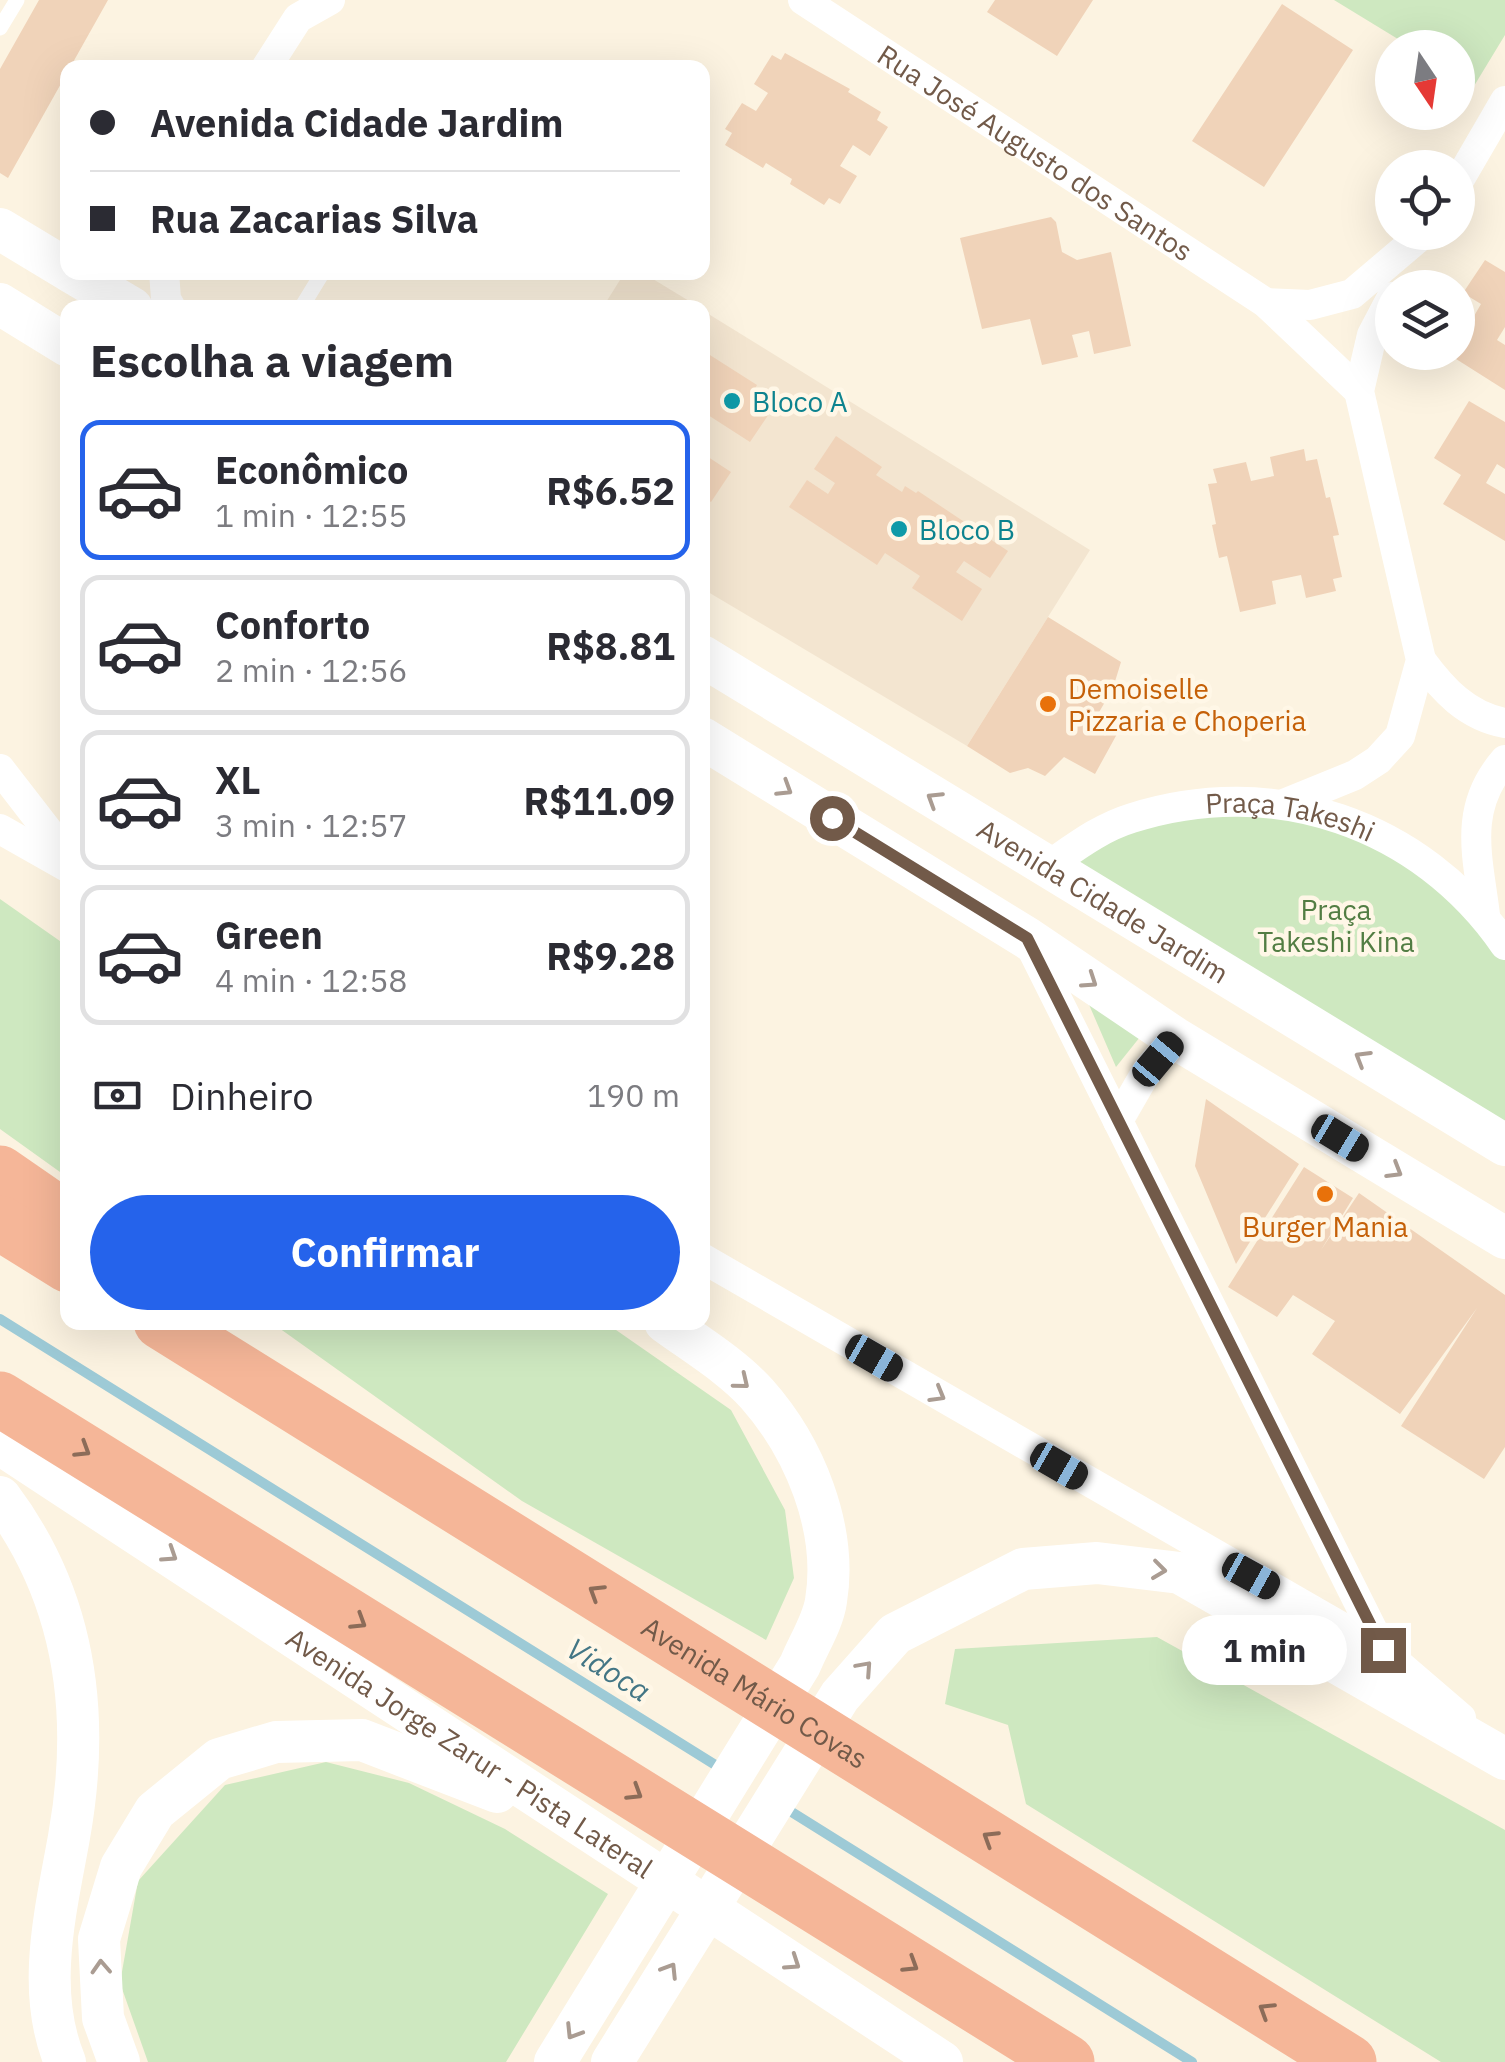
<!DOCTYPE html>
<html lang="pt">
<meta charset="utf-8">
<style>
:root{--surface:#fff;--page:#f7f7f7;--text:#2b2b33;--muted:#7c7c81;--line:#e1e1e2;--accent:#2563eb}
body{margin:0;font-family:"IBM Plex Sans",sans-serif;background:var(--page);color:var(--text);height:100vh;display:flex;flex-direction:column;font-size:38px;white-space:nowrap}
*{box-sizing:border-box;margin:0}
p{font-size:32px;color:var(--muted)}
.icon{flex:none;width:55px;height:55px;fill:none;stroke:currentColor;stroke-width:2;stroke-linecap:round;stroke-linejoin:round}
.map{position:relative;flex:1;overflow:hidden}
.panel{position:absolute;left:60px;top:300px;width:650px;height:1030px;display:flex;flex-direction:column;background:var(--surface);border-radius:20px;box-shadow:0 10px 40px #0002}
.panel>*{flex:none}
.banner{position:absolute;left:60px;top:60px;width:650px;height:220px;border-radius:20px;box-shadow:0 10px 40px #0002;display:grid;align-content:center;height:220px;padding:0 30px;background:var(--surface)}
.needle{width:65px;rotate:167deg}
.tools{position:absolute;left:1375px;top:30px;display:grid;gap:20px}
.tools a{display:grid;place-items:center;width:100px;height:100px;border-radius:50%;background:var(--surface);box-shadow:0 10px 40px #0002;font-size:50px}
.end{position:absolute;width:45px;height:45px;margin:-22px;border:12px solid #725a49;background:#fff;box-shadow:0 0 0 5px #fff}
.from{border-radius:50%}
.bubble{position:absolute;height:70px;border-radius:35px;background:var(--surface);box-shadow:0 10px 40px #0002;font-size:32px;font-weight:800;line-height:70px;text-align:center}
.car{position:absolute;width:30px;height:60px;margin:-30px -15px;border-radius:12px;box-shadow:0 0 8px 2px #0007;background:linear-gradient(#222 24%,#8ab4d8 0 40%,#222 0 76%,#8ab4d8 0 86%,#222 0)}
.banner b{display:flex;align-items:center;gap:35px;height:95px;font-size:38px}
.banner b+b{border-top:2px solid var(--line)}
.banner i{width:25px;height:25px;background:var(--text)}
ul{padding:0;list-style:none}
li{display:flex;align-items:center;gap:30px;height:140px;margin:0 20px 15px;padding:0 10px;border:5px solid var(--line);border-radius:20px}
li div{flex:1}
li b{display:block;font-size:38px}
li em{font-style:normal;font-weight:800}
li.on{border-color:var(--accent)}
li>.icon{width:90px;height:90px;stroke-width:1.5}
h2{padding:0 30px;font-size:45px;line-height:120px}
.pay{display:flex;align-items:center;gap:25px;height:110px;padding:0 30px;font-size:38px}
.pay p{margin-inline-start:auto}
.cta{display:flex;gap:20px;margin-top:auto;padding:20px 30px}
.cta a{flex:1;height:115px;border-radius:60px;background:var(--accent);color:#fff;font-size:40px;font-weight:800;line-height:115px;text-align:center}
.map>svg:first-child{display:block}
</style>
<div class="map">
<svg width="1505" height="2062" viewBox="0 0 1505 2062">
<rect width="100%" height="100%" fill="#fcf3e1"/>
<!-- residential -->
<path fill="#f3e5d0" d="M625,272L643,273L699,307H603Z
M702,310L1090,550L967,746L703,589Z"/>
<!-- green -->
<path fill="#cee8c0" d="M1334,0H1505V35L1474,86L1458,76V48L1411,47Z
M1230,799L1384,837L1505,945V1145L1046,868L1090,836Z
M0,899L67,946V1177L0,1129Z
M1084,993L1148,1027L1116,1067Z
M272,1323H606L731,1410L785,1510L794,1578L766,1640L522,1501Z
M1157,1637L1505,1830V2062H1441L1026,1804L1008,1725L945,1704L955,1649Z
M326,1762L409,1783L505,1829L608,1894L506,2062H148L120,1983L138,1881L225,1785Z"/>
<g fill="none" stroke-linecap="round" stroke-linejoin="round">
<!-- stream -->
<path stroke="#9dcad6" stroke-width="10" d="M0,1319L725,1771
M782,1806L1192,2062"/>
</g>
<!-- building -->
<path fill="#f0d3b9" d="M39,0H108L8,178L0,173V69Z
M995,0H1093L1057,56L987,12Z
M1282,4L1353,50L1264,187L1192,141Z
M785,53L850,89L848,92L881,112L877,120L888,127L870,156L853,145L840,166L857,176L840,204L829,198L824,205L790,184L792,179L766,163L763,168L725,145L732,133L725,129L742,103L756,111L768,93L754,84L772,55L781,60Z
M1051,217L1056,222L1062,252L1077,260L1111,252L1131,346L1094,354L1089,331L1072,335L1078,357L1042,365L1030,319L982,329L960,238Z
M1485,260L1505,272V327L1497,340L1505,345V390L1445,352H1458V315L1470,323L1481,304L1463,293Z
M702,350L757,385L752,394L773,408L750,442L708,415L704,421L710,425L702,436Z
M1469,401L1505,422V469L1497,464L1486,483L1505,494V541L1443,504L1461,475L1434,458Z
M836,436L882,467L876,475L902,492L905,486L916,493L918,491L1008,551L990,578L964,561L956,572L982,589L962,621L912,588L920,576L885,553L877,565L789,507L807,480L828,494L835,483L814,469Z
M1304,449L1306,461L1317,459L1326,498L1330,497L1339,535L1333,536L1342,577L1333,579L1336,591L1306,598L1301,575L1272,581L1276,604L1240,612L1227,556L1219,558L1212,525L1216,524L1208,484L1217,483L1213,469L1246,462L1251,481L1274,476L1270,457Z
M702,453L731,472L711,502L702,496Z
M1048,617L1121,662L1113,688L1094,721L1117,734L1095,774L1064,757L1045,776L1028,768L1010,773L967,746Z
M1206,1099L1299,1164L1236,1264L1195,1166Z
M1304,1167L1353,1198L1321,1250L1359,1193L1505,1295V1447L1484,1479L1401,1426L1477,1308L1400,1414L1312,1354L1335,1321L1293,1295L1277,1317L1228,1287Z"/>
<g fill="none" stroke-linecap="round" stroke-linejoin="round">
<!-- service -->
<path stroke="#fff" stroke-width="15" d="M0,28L17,0
M301,308L323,272"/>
<!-- minor -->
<g stroke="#fff" stroke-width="30">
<path id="s1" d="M803,0L1266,303L1359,391"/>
<path d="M266,68L298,18L330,0"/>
<path d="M1458,182L1505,101"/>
<path d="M164,272L166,299L171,308"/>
<path d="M1266,303L1310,305L1352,294L1425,232"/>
<path d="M1421,660C1443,690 1467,716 1505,723"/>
<path d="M0,769L68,857"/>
<path d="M1284,804L1355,775L1378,760L1400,736L1421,660L1359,391L1372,335L1392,297"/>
<path d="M0,829L67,867"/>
<path id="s2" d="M1045,868C1073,849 1099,828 1132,818C1273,773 1421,823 1505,945"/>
<path d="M1485,915C1478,857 1462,809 1505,760"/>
<path d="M1028,941L1383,1651"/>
<path d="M1118,1121L1148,1069L1175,1038"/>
<path d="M702,1258L1383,1651L1461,1718"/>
</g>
<!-- secondary -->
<g stroke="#fff" stroke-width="42">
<path d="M0,229L68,270"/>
<path d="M71,272L132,308"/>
<path d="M0,304L68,346"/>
<path id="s3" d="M702,656L1505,1145"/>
<path d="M702,738L1027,938L1175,1038L1505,1238"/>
<path id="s4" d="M0,1444L942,2062"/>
<path d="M0,1497C76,1598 91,1715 69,1837C56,1910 35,1990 65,2062"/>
<path d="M119,2062L103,2018L99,1939L121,1867L155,1811L219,1759L276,1742L362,1740L497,1792"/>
<path d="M555,2062L800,1665C808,1645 823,1622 826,1601C838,1528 804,1447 757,1394C732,1366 695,1344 665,1322"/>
<path d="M612,2062L840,1696L895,1634L1023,1569L1097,1563L1180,1573L1505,1759"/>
</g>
<!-- motorway -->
<g stroke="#f5b698" stroke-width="55">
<path d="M0,1173L68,1220"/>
<path d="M0,1223L68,1265"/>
<path id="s5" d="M161,1322L1349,2062"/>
<path d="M0,1399L1067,2062"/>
</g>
</g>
<!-- one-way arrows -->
<defs><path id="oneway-chevron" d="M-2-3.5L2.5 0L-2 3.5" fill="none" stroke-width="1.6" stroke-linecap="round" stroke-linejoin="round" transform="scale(2.5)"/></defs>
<g stroke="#aa9c92">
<use href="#oneway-chevron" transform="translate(785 789) rotate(32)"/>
<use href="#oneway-chevron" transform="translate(934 799) rotate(-148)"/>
<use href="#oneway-chevron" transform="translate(1090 981) rotate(34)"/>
<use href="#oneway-chevron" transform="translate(1362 1058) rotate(-149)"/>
<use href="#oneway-chevron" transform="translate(1395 1171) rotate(31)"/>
<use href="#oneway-chevron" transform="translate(742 1382) rotate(39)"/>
<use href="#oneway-chevron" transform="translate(938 1395) rotate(30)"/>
<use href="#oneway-chevron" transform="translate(170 1555) rotate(33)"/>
<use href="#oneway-chevron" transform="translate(1159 1570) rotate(7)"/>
<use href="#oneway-chevron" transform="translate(865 1668) rotate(-48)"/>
<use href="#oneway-chevron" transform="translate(793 1963) rotate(34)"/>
<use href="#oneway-chevron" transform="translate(101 1967) rotate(-93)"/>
<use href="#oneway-chevron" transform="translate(670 1970) rotate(-58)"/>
<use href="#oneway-chevron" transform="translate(573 2032) rotate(122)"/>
</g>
<g stroke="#8c6c59">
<use href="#oneway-chevron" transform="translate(83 1450) rotate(32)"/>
<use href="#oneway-chevron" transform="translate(596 1592) rotate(-148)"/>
<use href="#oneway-chevron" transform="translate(359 1622) rotate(32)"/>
<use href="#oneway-chevron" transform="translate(635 1793) rotate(32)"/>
<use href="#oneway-chevron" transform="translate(990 1838) rotate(-148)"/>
<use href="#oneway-chevron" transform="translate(911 1965) rotate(32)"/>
<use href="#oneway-chevron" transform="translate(1266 2010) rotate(-148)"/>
</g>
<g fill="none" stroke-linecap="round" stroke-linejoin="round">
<!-- route -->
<path stroke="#725a49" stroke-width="12" d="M832,818L1027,938L1383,1650"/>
</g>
<!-- markers -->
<g fill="#0f9aa8" stroke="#fff7e7" stroke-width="4">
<circle cx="732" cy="401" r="10"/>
<circle cx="899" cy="529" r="10"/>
</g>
<g fill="#e8710a" stroke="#fff7e7" stroke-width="4">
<circle cx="1048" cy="704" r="10"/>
<circle cx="1325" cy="1194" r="10"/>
</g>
<g text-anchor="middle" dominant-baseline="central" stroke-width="9" stroke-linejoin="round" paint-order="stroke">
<!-- street labels -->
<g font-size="28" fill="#725a49" stroke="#fff7e7">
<text stroke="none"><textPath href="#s1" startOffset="278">Rua José Augusto dos Santos</textPath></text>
<text stroke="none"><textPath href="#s2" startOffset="262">Praça Takeshi</textPath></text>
<text stroke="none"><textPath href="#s3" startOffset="470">Avenida Cidade Jardim</textPath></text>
<text stroke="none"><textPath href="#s5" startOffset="700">Avenida Mário Covas</textPath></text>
<text stroke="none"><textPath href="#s4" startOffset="562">Avenida Jorge Zarur - Pista Lateral</textPath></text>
</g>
<!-- culture labels -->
<g font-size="28" fill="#0d838f" stroke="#fff7e7" text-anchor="start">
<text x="752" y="401">Bloco A</text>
<text x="919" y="529">Bloco B</text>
</g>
<!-- food labels -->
<g font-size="28" fill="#c56008" stroke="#fff7e7" text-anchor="start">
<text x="1068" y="688">Demoiselle<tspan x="1068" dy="32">Pizzaria e Choperia</tspan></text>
<text x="1325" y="1226" text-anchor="middle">Burger Mania</text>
</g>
<!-- park labels -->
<g font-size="28" fill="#527d43" stroke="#fff7e7">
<text x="1336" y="909">Praça<tspan x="1336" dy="32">Takeshi Kina</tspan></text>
</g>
<!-- water labels -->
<g font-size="30" font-style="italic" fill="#437685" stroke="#fff7e7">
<text transform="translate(609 1669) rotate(32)">Vidoca</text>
</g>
</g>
</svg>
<div class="tools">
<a><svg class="needle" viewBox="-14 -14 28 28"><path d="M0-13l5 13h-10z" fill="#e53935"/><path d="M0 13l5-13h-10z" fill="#7c7c81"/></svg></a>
<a><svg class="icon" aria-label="locate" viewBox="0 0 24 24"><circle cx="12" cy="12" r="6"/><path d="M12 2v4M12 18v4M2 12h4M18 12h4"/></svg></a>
<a><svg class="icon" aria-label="layers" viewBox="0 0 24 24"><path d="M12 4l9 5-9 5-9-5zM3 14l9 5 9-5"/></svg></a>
</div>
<i class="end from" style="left:832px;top:818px"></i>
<i class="end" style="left:1383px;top:1650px"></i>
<div class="bubble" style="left:1182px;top:1615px;width:165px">1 min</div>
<i class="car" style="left:1158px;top:1059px;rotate:40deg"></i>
<i class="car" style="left:1340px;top:1138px;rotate:121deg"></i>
<i class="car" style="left:874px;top:1358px;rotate:120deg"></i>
<i class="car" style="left:1059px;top:1466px;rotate:120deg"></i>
<i class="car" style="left:1251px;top:1576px;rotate:119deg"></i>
<div class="banner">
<b><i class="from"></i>Avenida Cidade Jardim</b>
<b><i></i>Rua Zacarias Silva</b>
</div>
<section class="panel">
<h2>Escolha a viagem</h2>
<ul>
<li class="on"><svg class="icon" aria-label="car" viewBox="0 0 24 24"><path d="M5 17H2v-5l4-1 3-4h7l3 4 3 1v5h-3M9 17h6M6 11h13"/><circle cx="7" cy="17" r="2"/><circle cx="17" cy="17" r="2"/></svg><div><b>Econômico</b><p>1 min · 12:55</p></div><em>R$6.52</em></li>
<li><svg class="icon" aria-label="car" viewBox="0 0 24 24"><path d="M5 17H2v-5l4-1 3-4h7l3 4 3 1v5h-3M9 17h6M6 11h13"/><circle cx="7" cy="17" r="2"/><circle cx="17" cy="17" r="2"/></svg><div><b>Conforto</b><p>2 min · 12:56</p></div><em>R$8.81</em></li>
<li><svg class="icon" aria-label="car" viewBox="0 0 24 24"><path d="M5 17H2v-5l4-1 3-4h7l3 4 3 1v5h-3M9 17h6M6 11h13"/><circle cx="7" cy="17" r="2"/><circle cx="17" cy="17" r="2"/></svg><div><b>XL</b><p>3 min · 12:57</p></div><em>R$11.09</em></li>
<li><svg class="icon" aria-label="car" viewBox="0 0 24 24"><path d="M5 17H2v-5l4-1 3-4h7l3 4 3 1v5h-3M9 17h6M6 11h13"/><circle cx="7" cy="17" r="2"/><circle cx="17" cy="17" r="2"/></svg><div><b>Green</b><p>4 min · 12:58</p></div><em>R$9.28</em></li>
</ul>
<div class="pay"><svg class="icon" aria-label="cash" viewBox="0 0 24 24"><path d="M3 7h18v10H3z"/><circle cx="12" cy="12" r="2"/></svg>Dinheiro<p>190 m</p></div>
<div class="cta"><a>Confirmar</a></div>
</section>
</div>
